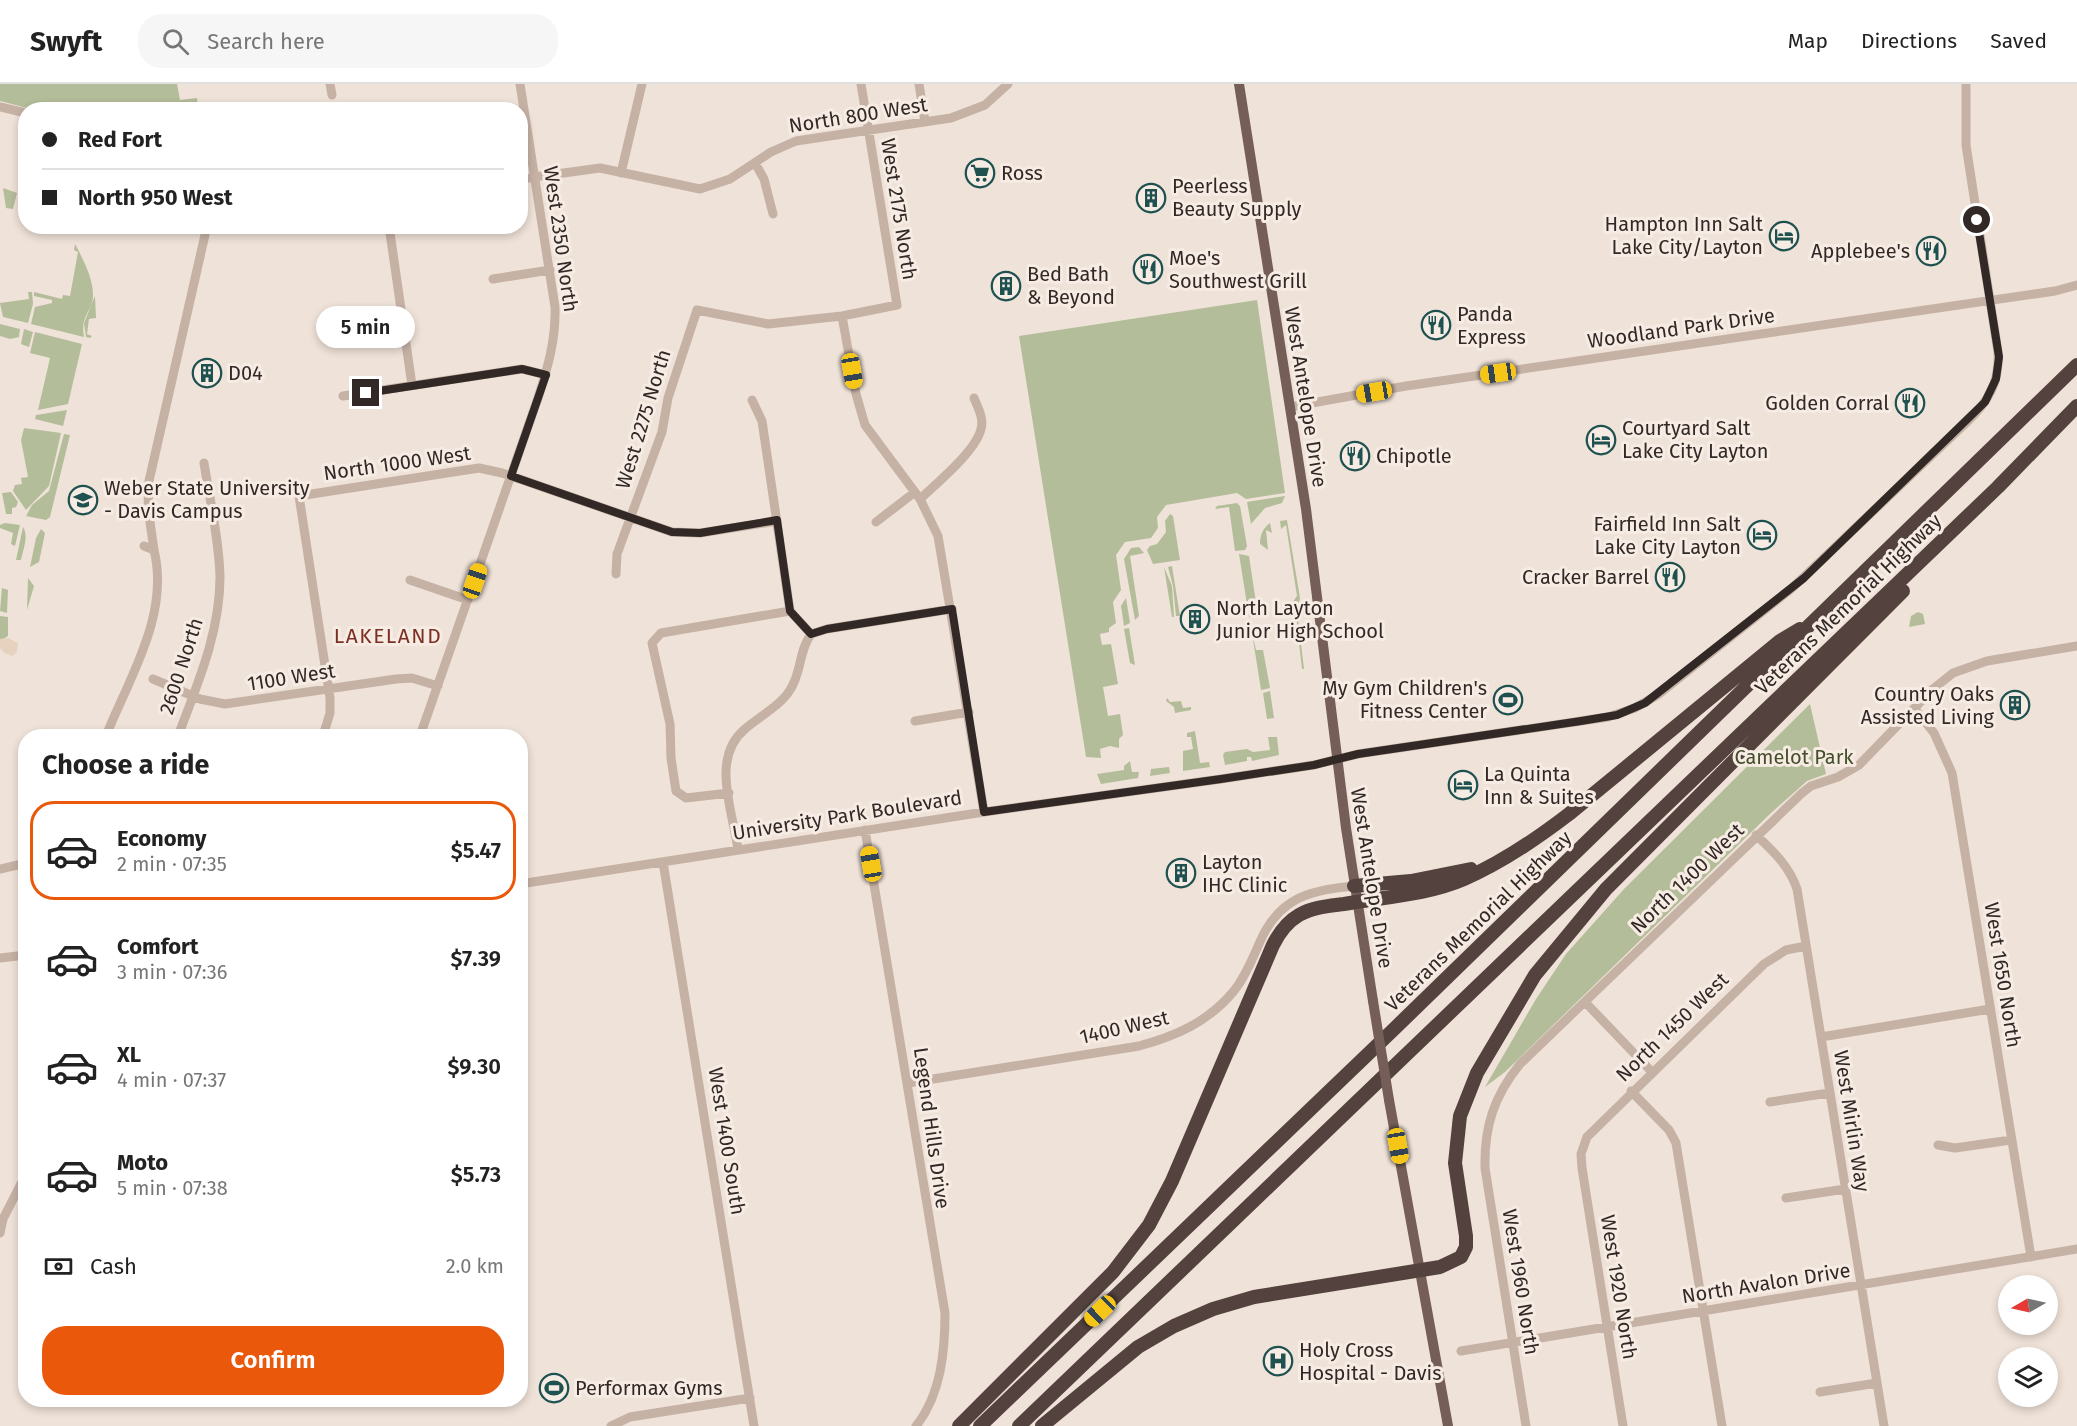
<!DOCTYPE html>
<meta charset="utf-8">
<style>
:root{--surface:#fff;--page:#f6f6f6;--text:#222;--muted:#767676;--line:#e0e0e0;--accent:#ea580c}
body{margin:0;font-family:"Fira Sans",sans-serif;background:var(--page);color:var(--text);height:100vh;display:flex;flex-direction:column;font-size:22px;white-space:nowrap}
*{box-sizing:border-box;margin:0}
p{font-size:20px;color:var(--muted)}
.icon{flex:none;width:33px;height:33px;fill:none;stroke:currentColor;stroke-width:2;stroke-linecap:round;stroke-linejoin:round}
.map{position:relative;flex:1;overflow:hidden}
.drawer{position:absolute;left:18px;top:645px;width:510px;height:678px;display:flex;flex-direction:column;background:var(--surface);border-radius:24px;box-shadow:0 3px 9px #0003}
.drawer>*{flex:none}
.top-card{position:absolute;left:18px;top:18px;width:510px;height:132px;border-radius:24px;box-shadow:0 3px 9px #0003;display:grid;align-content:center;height:132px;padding:0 24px;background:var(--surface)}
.needle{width:39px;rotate:261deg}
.buttons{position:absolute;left:1998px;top:1191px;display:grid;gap:12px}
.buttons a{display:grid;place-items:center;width:60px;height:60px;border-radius:50%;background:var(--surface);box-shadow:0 3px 9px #0003;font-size:30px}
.end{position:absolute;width:27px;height:27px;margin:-14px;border:8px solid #322926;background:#fff;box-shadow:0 0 0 3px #fff}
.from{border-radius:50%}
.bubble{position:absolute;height:42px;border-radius:21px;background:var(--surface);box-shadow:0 3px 9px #0003;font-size:20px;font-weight:600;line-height:42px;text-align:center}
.car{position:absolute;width:18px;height:36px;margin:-18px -9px;border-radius:8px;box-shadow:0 0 4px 2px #0007;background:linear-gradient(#f5c518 24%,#345 0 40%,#f5c518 0 76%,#345 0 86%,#f5c518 0)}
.top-card b{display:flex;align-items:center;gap:21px;height:57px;font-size:22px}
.top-card b+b{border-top:2px solid var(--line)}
.top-card i{width:15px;height:15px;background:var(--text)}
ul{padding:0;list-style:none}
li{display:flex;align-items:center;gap:18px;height:99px;margin:0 12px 9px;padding:0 12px;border:3px solid transparent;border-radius:24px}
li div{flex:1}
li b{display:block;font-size:22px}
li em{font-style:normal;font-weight:600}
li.active{border-color:var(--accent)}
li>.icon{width:54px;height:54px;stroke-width:1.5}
h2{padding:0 24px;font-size:27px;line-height:72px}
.pay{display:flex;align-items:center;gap:15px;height:66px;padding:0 24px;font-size:22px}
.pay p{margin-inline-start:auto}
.primary-button{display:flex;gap:12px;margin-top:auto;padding:12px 24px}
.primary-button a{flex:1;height:69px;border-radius:24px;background:var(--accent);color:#fff;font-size:24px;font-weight:600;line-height:69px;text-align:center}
header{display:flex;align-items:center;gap:36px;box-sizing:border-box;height:84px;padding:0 30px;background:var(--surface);border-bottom:2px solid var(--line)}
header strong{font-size:28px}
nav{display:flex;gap:33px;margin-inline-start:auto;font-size:21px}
.search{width:420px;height:54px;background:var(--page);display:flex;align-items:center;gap:15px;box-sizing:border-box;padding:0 21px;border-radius:24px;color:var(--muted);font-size:22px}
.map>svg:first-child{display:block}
</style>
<header>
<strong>Swyft</strong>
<div class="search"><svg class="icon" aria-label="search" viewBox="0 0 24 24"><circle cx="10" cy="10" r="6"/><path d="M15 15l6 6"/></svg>Search here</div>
<nav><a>Map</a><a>Directions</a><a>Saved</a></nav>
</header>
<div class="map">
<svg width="2077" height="1342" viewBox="0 0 2077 1342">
<rect width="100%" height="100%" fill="#efe2d8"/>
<!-- green -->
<path fill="#b4bd99" d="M0,0H177L180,16L197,14L198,25L35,26L0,17Z
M3,104L17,109L13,125L6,124Z
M75,160C83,175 93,194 93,211C93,228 80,230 84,253L31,240L35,223L52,219V216L34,212V208L62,215L63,211L70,212L78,168L74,166Z
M28,208H32L33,220L28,239L3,233L0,219L29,215Z
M95,212L96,234L89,235L87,250L92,252L90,254L86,253L84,239Z
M1257,216L1285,409L1246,415L1237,409L1166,421L1157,433L1158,444L1151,454L1125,458L1116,471L1121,506L1113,518L1116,539L1109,544V548L1100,550L1102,561L1111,560L1118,600L1103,603L1108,632L1120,630L1123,651L1119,655V664L1110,662L1100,665L1101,674L1086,673L1019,252Z
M0,240L20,245L19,253L10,255L0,252Z
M24,245L33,248L29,263L21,260Z
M35,248L82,260L68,320L38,326L50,274L30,269Z
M67,326L63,342L35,335L36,331Z
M24,344L61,349L49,402L26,426L13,407L15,401L22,400L21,394L28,393L21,356Z
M64,350L70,351L50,433L46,436L26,432L32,421L49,407Z
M11,408L18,418L16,423L12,424V430H6L2,409Z
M1285,412L1282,419L1265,424L1251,440L1247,418Z
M1237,419L1240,422L1247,462L1245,466L1235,467L1229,423L1215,425L1217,422Z
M1170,430L1173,432L1180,476L1153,480L1147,466L1150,462L1157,460L1166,448L1165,437Z
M1287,436L1300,514L1299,520L1294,522L1292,519L1297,512L1286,441L1281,445L1280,437Z
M5,439L20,441L15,462L11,460L13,449L0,444V441Z
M1270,439L1272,449L1266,446L1268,466L1260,460C1260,451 1263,444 1270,439Z
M23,443C29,452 23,466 21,476H16Z
M41,445L45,449L39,478L30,483L36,454Z
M1139,463L1144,469L1130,472L1139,532L1135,536L1124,475L1131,464Z
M1239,470L1249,472L1258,532L1249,533Z
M1172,482L1180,532H1176L1173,502L1168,483Z
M1164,483L1172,502L1174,533H1172Z
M28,494L34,502L27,526Z
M2,504L8,506L7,529L0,527Z
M1126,514L1130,539L1124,542L1121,522Z
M1918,528L1923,530L1925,540L1909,543L1911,532Z
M0,532L8,533V552L2,556L0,555Z
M1296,533L1298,535L1304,585H1302Z
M1129,544L1135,581L1130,579L1124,545Z
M1252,549L1256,566H1263L1270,604L1261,606Z
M1270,607L1274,634L1267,635L1263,609Z
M1167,614L1170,618L1181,617L1183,624L1191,623V626L1175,629L1174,623L1166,617Z
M1810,620L1826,690L1807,697L1772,728L1505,988L1485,1003L1536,915L1566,870L1624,805Z
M1195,647L1200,679L1209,678L1210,683L1183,687V667L1193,665L1191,653H1187V649Z
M1268,653H1277L1279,671L1252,677L1251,673H1247V677L1225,681L1223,671L1225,668L1247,665L1253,668L1270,666Z
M1130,677L1132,688H1139L1138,694L1101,700L1097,690L1124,686V682Z
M1169,683L1170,689L1150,692L1151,685Z"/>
<!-- plaza -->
<path fill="#e7d2c0" d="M8,554L18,559L17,568L12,572L4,569L0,564V555Z"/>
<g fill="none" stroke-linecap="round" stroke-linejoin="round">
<!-- minor -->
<path stroke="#c6b1a5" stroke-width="9" d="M330,0L332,11
M919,0L925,38
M0,23L26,29
M755,79L764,95L773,130
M621,89L642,0
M520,95L600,84L700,105L730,95L771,68L796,57L951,34L985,21L1008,0
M389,142L412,301
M493,195L550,186
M842,232L856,310L865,341L920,415L938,452L984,728
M343,312L522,285L546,291
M752,316L762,337L790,527L811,550
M1290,323L1406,302L2055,207L2077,201
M920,415C937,399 976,367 981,345C984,334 978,324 974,314
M876,438L915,408
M154,466L148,424L149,397L207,142
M616,490L617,470L662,348L668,314L697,226L768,240L842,232L897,221L861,0
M410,496L468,516
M811,550L827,545L952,525
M153,595L200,615L225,620L396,595L412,594L438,602
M1915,625L1934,649L1952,689L2031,1173
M915,637L969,628
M106,652C129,594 170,531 154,466L144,462
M178,652C197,601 220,549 220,493C219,455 210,417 204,379
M323,652L330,629V614L299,412L479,384L502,389L672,448L700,449L777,437
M420,652L538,314C548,283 556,255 555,223L520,0
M729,709L686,714L676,707L671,674L670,640L652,559L661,549L790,527
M865,746L945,1229C945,1267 941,1311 916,1342
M1756,751C1774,768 1789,782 1797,805L1884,1342
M738,766C733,727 710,674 745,645C759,633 781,621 790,606C802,588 798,569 811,550
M663,778L754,1342
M0,785L26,779
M520,800L984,728L1221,695L1314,681L1358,670L1608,633L1635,624L1659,610L1791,505L1967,338C1988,318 2000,298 1998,268L1966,61V0
M0,874L26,871
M1585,918L1651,987
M1821,953L1990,925
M908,999L1139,962C1176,952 1208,938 1233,908C1244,895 1252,876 1259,860C1278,814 1309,806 1354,802
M1631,1007L1669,1046L1676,1059L1722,1342
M1770,1018L1829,1009
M1938,1061L1955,1064L2011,1056
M1786,1114L1845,1105
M0,1149L3,1135L26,1090
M1461,1267L2077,1165
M1820,1308L1877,1299
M611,1342L630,1333L750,1314
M1526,1342L1485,1084C1484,1043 1494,1012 1520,980L1802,709L1811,702L1838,693L1859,681L1933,605L1953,589L1987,577L2077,562
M1623,1342L1582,1084L1581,1070L1587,1053L1764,880L1786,866L1806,862"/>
<!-- major -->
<path stroke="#745e57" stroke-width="10" d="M1239,0L1306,425L1346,744L1373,917
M1389,1016L1448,1342"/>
<!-- highway -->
<path stroke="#53423d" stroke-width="14" d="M1354,802L1411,797L1471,785
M959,1342L1113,1188L1149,1141L1172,1097L1273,861C1279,849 1287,838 1299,831C1313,823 1329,822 1344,820C1383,813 1427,811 1464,795C1499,780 1539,753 1569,730L1780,557L1800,545
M980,1342L1392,947L2077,281
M1019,1342L1998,403L2077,322
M1042,1342L1138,1263L1174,1242L1213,1225L1254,1213L1440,1183L1461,1173L1466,1163V1152L1455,1079L1460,1032L1477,989L1535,891L1606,805L1903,507"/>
<!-- major-bridge -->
<path stroke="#745e57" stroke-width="10" d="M1373,917L1389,1016"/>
</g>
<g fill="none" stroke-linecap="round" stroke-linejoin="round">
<!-- route -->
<path stroke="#322926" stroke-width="8" d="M366,309L522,285L546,291L511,392L672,448L700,449L777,436L790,527L811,550L827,545L952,525L984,728L1221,695L1314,681L1358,670L1581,637L1617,631L1645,619L1804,494L1985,318L1996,295L1999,273L1977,136"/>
</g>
<!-- icons -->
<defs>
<g id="supermarket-ring" transform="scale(1.5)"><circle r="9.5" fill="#f7ece4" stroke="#1e5150" stroke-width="1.5"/><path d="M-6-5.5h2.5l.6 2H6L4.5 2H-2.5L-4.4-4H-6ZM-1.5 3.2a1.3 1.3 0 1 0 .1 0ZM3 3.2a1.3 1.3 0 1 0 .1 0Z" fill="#1e5150"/></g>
<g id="building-ring" transform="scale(1.5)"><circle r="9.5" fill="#f7ece4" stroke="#1e5150" stroke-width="1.5"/><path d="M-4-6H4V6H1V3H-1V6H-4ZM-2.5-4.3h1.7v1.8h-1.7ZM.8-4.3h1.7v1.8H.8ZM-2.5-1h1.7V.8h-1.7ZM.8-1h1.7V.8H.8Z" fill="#1e5150"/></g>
<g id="hotel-ring" transform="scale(1.5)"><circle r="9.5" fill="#f7ece4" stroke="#1e5150" stroke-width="1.5"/><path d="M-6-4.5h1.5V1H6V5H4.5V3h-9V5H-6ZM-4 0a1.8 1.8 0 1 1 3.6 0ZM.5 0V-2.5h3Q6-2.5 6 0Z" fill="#1e5150"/></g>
<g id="restaurant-ring" transform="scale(1.5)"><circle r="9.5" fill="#f7ece4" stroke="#1e5150" stroke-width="1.5"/><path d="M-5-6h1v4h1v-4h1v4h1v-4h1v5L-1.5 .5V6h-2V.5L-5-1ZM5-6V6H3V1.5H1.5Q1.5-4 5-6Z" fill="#1e5150"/></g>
<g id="university-ring" transform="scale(1.5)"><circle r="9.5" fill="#f7ece4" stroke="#1e5150" stroke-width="1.5"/><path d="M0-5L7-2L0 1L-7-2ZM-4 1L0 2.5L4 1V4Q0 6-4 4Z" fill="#1e5150"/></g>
<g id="stadium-ring" transform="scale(1.5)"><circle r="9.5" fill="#f7ece4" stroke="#1e5150" stroke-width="1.5"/><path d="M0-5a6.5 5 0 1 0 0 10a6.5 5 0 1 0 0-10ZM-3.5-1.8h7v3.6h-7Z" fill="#1e5150"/></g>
<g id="hospital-ring" transform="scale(1.5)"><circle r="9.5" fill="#f7ece4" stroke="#1e5150" stroke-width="1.5"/><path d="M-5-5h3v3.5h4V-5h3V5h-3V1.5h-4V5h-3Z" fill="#1e5150"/></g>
</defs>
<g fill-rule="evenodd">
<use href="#supermarket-ring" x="980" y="89"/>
<use href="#building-ring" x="1151" y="114"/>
<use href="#hotel-ring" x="1784" y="152"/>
<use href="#restaurant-ring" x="1931" y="167"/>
<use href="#restaurant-ring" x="1148" y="185"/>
<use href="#building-ring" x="1006" y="202"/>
<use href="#restaurant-ring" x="1436" y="241"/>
<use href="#building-ring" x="207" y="289"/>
<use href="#restaurant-ring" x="1910" y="319"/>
<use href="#hotel-ring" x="1601" y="356"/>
<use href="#restaurant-ring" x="1355" y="372"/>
<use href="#university-ring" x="83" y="416"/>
<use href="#hotel-ring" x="1762" y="451"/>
<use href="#restaurant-ring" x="1670" y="493"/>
<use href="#building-ring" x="1195" y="535"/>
<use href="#stadium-ring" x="1508" y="616"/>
<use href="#building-ring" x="2015" y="621"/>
<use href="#hotel-ring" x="1463" y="701"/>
<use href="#building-ring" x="1181" y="789"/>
<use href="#hospital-ring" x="1278" y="1277"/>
<use href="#stadium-ring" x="554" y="1304"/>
</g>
<g text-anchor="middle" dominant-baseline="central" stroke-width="6" stroke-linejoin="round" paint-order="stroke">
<!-- street labels -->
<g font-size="20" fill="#322926" stroke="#f7ece4">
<text transform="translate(858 31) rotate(-9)">North 800 West</text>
<text transform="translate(899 125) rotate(81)">West 2175 North</text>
<text transform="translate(561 155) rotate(82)">West 2350 North</text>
<text transform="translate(1681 244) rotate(-8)">Woodland Park Drive</text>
<text transform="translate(1306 313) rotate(81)">West Antelope Drive</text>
<text transform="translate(643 335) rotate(-73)">West 2275 North</text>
<text transform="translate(397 379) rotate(-8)">North 1000 West</text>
<text transform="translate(1848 520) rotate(-44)">Veterans Memorial Highway</text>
<text transform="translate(181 582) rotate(-72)">2600 North</text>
<text transform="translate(291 593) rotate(-9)">1100 West</text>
<text transform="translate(847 731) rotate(-9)">University Park Boulevard</text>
<text transform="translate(1372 794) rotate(81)">West Antelope Drive</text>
<text transform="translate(1687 794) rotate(-44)">North 1400 West</text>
<text transform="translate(1478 837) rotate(-44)">Veterans Memorial Highway</text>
<text transform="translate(2003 891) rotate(81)">West 1650 North</text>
<text transform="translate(1124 943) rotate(-13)">1400 West</text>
<text transform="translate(1672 943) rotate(-44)">North 1450 West</text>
<text transform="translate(1852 1037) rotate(81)">West Mirlin Way</text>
<text transform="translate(932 1044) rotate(82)">Legend Hills Drive</text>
<text transform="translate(727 1057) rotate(81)">West 1400 South</text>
<text transform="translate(1521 1198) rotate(81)">West 1960 North</text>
<text transform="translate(1766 1199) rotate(-9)">North Avalon Drive</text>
<text transform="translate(1619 1203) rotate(81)">West 1920 North</text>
</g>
<!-- poi labels -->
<g font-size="20" fill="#322926" stroke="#f7ece4" text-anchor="start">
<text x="1001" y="89">Ross</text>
<text x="1172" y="102">Peerless<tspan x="1172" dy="23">Beauty Supply</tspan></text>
<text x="1763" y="140" text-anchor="end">Hampton Inn Salt<tspan x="1763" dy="23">Lake City/Layton</tspan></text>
<text x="1910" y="167" text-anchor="end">Applebee's</text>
<text x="1169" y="174">Moe's<tspan x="1169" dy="23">Southwest Grill</tspan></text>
<text x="1027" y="190">Bed Bath<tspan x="1027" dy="23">&amp; Beyond</tspan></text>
<text x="1457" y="230">Panda<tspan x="1457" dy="23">Express</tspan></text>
<text x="228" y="289">D04</text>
<text x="1889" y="319" text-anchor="end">Golden Corral</text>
<text x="1622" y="344">Courtyard Salt<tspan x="1622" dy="23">Lake City Layton</tspan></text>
<text x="1376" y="372">Chipotle</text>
<text x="104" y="404">Weber State University<tspan x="104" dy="23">- Davis Campus</tspan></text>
<text x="1741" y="440" text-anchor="end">Fairfield Inn Salt<tspan x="1741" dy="23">Lake City Layton</tspan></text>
<text x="1649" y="493" text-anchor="end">Cracker Barrel</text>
<text x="1216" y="524">North Layton<tspan x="1216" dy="23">Junior High School</tspan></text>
<text x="1487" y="604" text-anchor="end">My Gym Children's<tspan x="1487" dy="23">Fitness Center</tspan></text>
<text x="1994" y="610" text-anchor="end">Country Oaks<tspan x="1994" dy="23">Assisted Living</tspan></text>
<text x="1484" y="690">La Quinta<tspan x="1484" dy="23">Inn &amp; Suites</tspan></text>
<text x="1202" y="778">Layton<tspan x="1202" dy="23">IHC Clinic</tspan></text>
<text x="1299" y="1266">Holy Cross<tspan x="1299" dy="23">Hospital - Davis</tspan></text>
<text x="575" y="1304">Performax Gyms</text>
</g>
<!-- park labels -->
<g font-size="20" fill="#454f2b" stroke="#f7ece4">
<text x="1794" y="673">Camelot Park</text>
</g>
<!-- neighbourhood labels -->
<g font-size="21" letter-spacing="1.5" fill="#7c3024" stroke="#f7ece4">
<text x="388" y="552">LAKELAND</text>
</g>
</g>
</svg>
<div class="buttons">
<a><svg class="needle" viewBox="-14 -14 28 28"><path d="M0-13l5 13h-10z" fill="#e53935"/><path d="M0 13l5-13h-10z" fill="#767676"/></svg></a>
<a><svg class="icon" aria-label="layers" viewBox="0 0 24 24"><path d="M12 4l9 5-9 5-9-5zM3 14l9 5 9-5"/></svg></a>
</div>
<i class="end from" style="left:1977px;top:136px"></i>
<i class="end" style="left:366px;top:309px"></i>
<div class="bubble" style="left:316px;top:222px;width:99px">5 min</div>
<i class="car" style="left:852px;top:287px;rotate:170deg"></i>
<i class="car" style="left:1498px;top:289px;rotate:262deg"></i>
<i class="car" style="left:1374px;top:308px;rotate:260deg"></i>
<i class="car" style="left:475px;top:497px;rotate:19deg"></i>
<i class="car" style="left:871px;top:780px;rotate:350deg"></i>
<i class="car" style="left:1398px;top:1062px;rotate:170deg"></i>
<i class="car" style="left:1100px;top:1227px;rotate:226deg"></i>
<div class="top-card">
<b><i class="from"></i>Red Fort</b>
<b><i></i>North 950 West</b>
</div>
<section class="drawer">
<h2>Choose a ride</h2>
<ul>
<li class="active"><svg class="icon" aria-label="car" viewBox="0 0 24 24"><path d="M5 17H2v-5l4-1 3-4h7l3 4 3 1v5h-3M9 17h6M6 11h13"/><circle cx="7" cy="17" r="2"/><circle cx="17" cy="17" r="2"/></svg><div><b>Economy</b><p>2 min · 07:35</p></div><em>$5.47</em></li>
<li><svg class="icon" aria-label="car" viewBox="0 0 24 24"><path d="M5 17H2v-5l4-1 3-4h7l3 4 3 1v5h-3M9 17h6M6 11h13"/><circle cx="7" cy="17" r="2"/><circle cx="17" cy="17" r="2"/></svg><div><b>Comfort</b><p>3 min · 07:36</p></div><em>$7.39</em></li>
<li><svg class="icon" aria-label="car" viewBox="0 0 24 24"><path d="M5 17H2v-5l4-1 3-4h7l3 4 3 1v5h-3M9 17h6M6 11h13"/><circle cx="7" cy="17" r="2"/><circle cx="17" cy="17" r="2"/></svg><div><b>XL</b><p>4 min · 07:37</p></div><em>$9.30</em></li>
<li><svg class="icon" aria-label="car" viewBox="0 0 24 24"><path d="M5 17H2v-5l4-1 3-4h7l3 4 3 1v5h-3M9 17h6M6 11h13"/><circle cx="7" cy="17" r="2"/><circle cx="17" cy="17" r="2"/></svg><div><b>Moto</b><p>5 min · 07:38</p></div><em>$5.73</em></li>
</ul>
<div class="pay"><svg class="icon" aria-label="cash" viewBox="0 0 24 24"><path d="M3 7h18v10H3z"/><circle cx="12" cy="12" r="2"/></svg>Cash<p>2.0 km</p></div>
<div class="primary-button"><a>Confirm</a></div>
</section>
</div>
